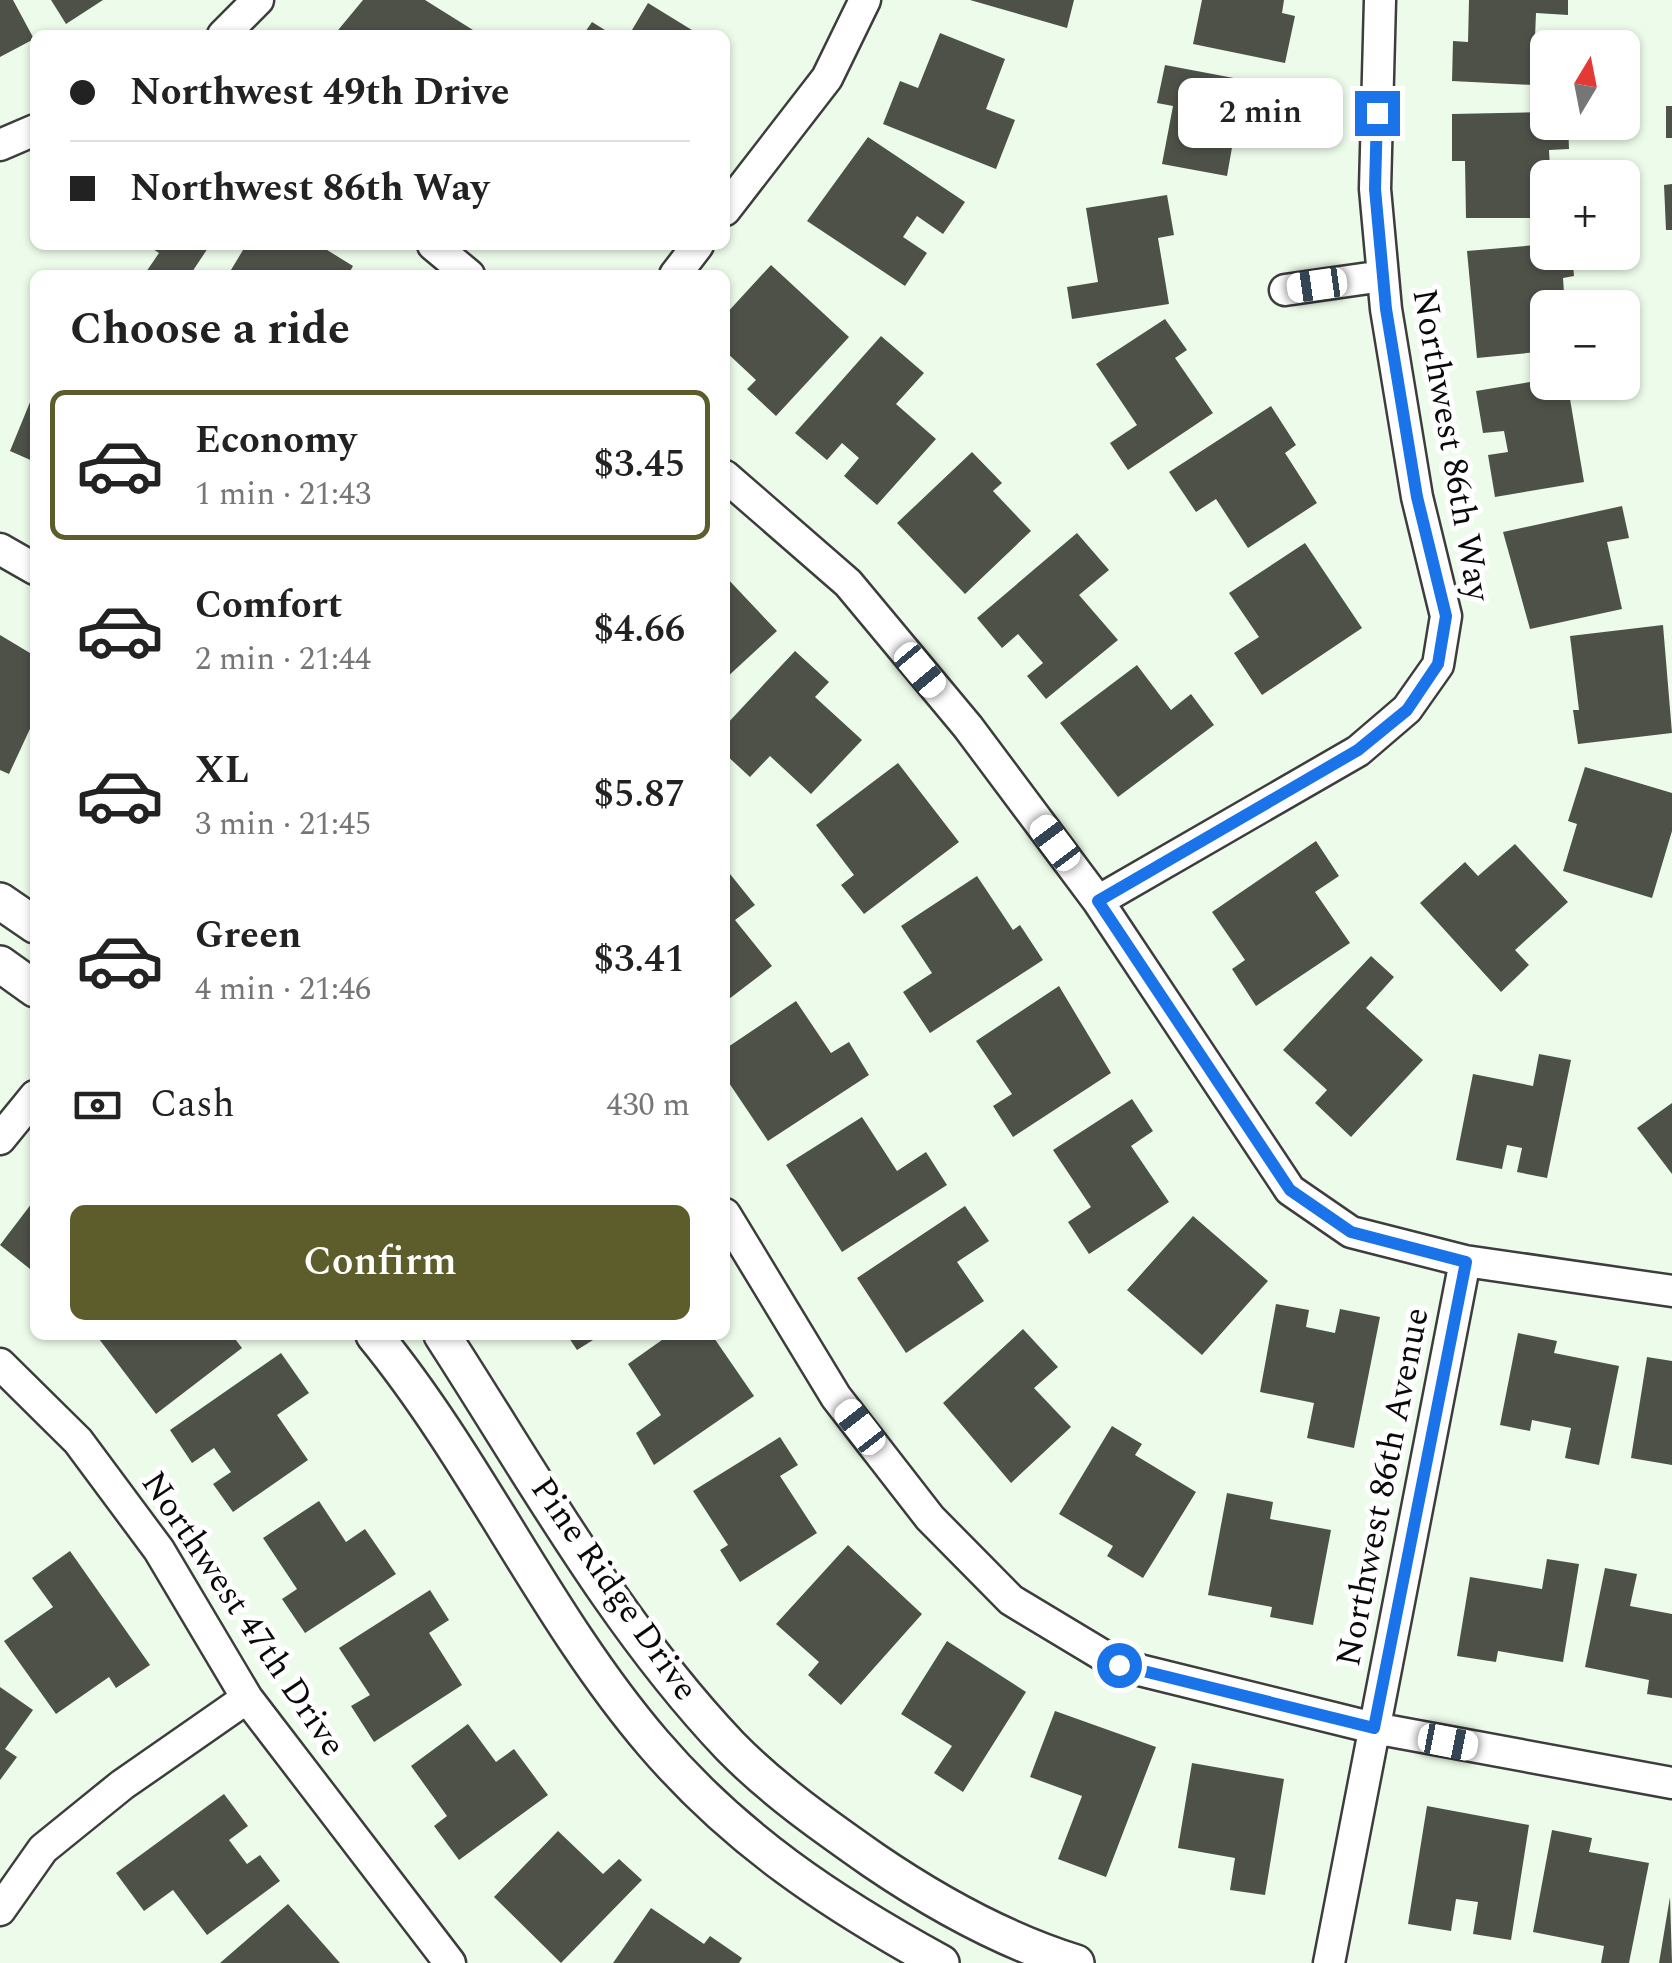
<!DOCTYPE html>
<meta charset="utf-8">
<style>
:root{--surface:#fff;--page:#f2f2f2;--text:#222;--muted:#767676;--line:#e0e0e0;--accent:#5d5d2b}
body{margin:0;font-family:Spectral,serif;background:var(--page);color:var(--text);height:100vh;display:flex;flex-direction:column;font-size:38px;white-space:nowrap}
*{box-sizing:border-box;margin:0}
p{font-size:32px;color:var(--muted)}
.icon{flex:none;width:55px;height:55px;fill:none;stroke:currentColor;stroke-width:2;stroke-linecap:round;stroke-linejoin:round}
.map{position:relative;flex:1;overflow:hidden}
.sheet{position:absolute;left:30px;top:270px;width:700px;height:1070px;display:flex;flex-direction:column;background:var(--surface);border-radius:15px;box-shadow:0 2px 8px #0004}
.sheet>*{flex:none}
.top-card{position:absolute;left:30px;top:30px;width:700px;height:220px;border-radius:15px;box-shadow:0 2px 8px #0004;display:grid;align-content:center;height:220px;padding:0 40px;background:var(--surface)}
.needle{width:65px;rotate:10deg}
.fabs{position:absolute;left:1530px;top:30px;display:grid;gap:20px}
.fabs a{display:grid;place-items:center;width:110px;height:110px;border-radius:15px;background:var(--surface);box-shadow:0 2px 8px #0004;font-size:50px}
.end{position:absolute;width:45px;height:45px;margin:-22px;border:12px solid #1a73e8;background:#fff;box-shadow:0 0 0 5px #fff}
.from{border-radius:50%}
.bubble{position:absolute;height:70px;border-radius:15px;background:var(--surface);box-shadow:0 2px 8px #0004;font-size:32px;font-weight:600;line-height:70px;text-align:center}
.car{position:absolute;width:30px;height:60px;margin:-30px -15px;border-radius:12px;box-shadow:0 0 8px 2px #0007;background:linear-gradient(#fff 24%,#345 0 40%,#fff 0 76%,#345 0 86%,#fff 0)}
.top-card b{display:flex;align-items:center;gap:35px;height:95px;font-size:38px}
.top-card b+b{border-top:2px solid var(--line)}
.top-card i{width:25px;height:25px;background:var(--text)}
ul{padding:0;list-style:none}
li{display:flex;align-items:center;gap:30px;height:150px;margin:0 20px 15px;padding:0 20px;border:5px solid transparent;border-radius:15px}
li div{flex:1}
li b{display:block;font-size:38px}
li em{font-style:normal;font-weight:600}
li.active{border-color:var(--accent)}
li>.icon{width:90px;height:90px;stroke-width:1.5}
h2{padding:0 40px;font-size:45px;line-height:120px}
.pay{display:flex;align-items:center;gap:25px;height:110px;padding:0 40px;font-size:38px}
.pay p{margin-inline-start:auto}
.button{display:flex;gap:20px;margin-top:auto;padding:20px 40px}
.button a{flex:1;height:115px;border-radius:15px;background:var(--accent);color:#fff;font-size:40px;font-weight:600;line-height:115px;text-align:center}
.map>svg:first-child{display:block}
</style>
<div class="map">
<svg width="1672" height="1963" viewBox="0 0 1672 1963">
<rect width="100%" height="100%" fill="#edfcea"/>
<!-- building -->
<path fill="#4d5148" d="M0,0H13L34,39L0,57Z
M51,0H103L66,24Z
M363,0H425L481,35H334Z
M970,0H1074L1067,28Z
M1202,0H1284L1282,13L1295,16L1285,63L1193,44Z
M1469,0H1568V15L1536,13L1533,85L1452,81L1453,41L1468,42Z
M648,3L700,35H629Z
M592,22L613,35H583Z
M940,33L1005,59L986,109L1015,120L996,169L883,124L900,81L918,88Z
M1165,65L1276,86L1264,148L1233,142L1227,176L1162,164L1173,106L1157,103Z
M1666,106H1672V138H1666Z
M1548,112V122H1568L1569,149L1549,150L1550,169H1583V178H1548V218H1466L1465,161H1452V114Z
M868,137L965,202L943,234L917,216L903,237L927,253L905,286L807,221Z
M1672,184V230H1666L1664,185Z
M1167,195L1174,235L1158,238L1169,304L1072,319L1067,287L1098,282L1086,208Z
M1548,244V252H1572L1574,276L1563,278L1565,308H1548V351L1477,358L1467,251Z
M147,245H210L190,275H144L159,253Z
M246,245H319L353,266L348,275H228Z
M771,265L849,337L776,416L747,389L756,380L725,351V315Z
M1165,319L1187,350L1175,358L1213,413L1128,470L1110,443L1137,425L1096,364Z
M881,336L924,373L896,404L936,439L877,505L844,476L859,458L842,443L827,460L795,433Z
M1548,379V382H1596L1598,395L1570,399L1584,482L1495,497L1488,455L1508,452L1504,431L1483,433L1476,391Z
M35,390V462L10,451Z
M1271,406L1296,445L1285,453L1317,503L1248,548L1216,499L1196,512L1169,472Z
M972,452L1002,483L993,491L1031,531L965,594L897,523Z
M1622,506L1629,538L1607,542L1622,609L1530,629L1503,532Z
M1077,533L1109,570L1079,595L1118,640L1046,699L1027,676L1043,663L1018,634L1002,648L977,618Z
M1305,543L1362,628L1262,695L1234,653L1259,637L1229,593Z
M725,576L777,631L725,679Z
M1663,625L1672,733L1578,744L1573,710H1579L1570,636Z
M0,635L35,656V718L9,774L0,770Z
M795,651L829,682L815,697L862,740L811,794L770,756L750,777L725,754V726Z
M1137,665L1171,710L1191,694L1214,725L1118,797L1060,723Z
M898,763L959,842L864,914L841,885L854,875L816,825Z
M1585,767L1672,793V831L1652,898L1563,871L1577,824L1568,821Z
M1316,841L1339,876L1315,892L1350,943L1256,1006L1232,969L1245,960L1212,912Z
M1515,844L1568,902L1515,950L1529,965L1501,992L1420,903L1465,862L1478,876Z
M730,874L755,905L735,920L772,966L725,1002V878Z
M977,876L1013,930L1020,925L1043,960L930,1033L903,992L932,973L901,926Z
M1371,956L1394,977L1366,1008L1423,1060L1351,1137L1315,1103L1327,1090L1283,1050Z
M1059,986L1111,1073L1013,1137L993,1106L1012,1094L976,1041Z
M796,1001L831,1053L849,1042L869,1075L768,1141L725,1077V1049Z
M1539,1054L1571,1060L1547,1178L1517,1172L1522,1148L1507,1145L1502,1169L1456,1160L1473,1074L1533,1086Z
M1132,1099L1153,1131L1131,1146L1169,1202L1089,1254L1068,1222L1091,1207L1053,1150Z
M1672,1103V1174L1637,1128Z
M862,1117L897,1171L926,1152L947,1185L842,1252L786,1165Z
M35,1199V1273L0,1245Z
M965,1206L989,1241L957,1262L984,1301L906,1353L857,1278Z
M1193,1216L1268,1281L1202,1355L1127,1290Z
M1276,1304L1309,1310L1306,1327L1335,1333L1340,1309L1380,1317L1354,1448L1307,1438L1314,1403L1260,1392Z
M1023,1329L1058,1367L1034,1388L1071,1427L1011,1483L943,1403Z
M1518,1333L1557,1341L1554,1353L1619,1366L1599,1465L1565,1458L1571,1428L1532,1420L1530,1431L1500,1425Z
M96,1335H232L242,1348L156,1414Z
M567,1335H601L577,1350Z
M669,1335H712L754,1396L654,1465L636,1433L661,1415L628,1364Z
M281,1353L309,1393L277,1415L308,1460L233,1512L213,1484L231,1472L214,1448L192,1463L170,1430Z
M1647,1357L1672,1361V1465L1631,1458Z
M1112,1426L1142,1444L1135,1455L1196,1492L1143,1578L1107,1556L1113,1546L1059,1514Z
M780,1437L798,1465L780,1476L817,1533L740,1582L720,1550L728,1545L693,1491Z
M1227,1493L1273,1502L1270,1519L1331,1530L1313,1625L1270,1617L1272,1607L1208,1595Z
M319,1501L346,1542L365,1529L396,1574L305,1633L282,1599L297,1589L263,1538Z
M848,1545L922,1614L841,1705L808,1675L819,1662L776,1624Z
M70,1551L150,1665L116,1688L109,1677L56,1714L4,1641L53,1607L32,1578Z
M1547,1559L1579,1564L1563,1662L1498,1651L1496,1662L1457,1656L1470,1577L1542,1589Z
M1605,1568L1637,1574L1630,1606L1672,1614V1698L1647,1694L1649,1680L1585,1667Z
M430,1590L449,1620L429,1633L462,1685L374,1742L351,1706L370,1695L339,1648Z
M947,1641L1026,1692L963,1792L934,1773L952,1746L901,1714Z
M0,1687L33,1710L5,1749L17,1757L0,1780Z
M1055,1711L1156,1747L1106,1877L1058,1859L1082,1796L1030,1777Z
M468,1724L496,1762L514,1749L548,1795L459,1860L434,1826L447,1816L411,1766Z
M1192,1763L1284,1779L1265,1895L1230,1890L1235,1858L1178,1848Z
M224,1794L248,1826L229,1840L247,1864L260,1855L280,1881L207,1935L173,1890L144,1911L116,1873Z
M1427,1806L1529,1825L1511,1940L1473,1934L1478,1902L1456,1899L1451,1931L1408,1924Z
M1552,1830L1592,1838L1589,1852L1649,1863L1629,1963H1601L1604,1946L1533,1932Z
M558,1831L603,1874L619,1859L642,1880L561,1963L494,1897Z
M1670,1897L1672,1963H1659Z
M288,1904L340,1963H220Z
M651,1908L704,1944L710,1936L742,1958L739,1963H613Z"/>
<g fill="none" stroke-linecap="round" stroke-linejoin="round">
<!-- minor casing -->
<g stroke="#3d3d3d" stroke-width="35">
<path id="minor" d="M223,35L258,0
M0,145L35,130
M725,210L827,78L865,0
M433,245L469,275
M675,275L698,245
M1285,290L1383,276
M725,476L848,583L968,727L1098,901L1290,1190L1351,1232L1465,1261L1672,1291
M0,549L35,569
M1098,901L1358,751L1407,709L1438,665L1446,616L1417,497L1386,309L1375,189L1380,0
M0,1139L35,1096
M725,1214L836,1397L930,1518L1011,1600L1119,1665L1374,1728L1672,1783
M0,1364L78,1441L159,1550L247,1698L450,1963
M0,1910L43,1849L122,1785L247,1698
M1329,1963L1465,1261"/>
</g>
<!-- tertiary casing -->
<g stroke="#3d3d3d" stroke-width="40">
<path id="tertiary" d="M0,901L35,925
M0,964L35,989
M374,1335C478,1462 546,1618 653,1743C735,1839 831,1903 941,1963
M442,1335C532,1474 615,1625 730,1746C773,1790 823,1825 873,1860C936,1903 1002,1940 1076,1963"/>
</g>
<!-- minor -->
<use href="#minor" stroke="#fff" stroke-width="30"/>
<!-- tertiary -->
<use href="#tertiary" stroke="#fff" stroke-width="35"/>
</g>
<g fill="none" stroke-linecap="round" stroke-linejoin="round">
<!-- route -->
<path stroke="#1a73e8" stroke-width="12" d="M1119,1665L1374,1728L1466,1262L1351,1232L1290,1190L1098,901L1358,750L1407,710L1438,664L1446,616L1417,497L1386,309L1375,189L1377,113"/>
</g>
<g text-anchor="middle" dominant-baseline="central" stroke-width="10" stroke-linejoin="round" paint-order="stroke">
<!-- street labels -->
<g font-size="35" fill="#0a0a0a" stroke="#fff">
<text transform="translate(1451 445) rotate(80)">Northwest 86th Way</text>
<text transform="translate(1383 1487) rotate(-79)">Northwest 86th Avenue</text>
<text transform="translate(614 1589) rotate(55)">Pine Ridge Drive</text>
<text transform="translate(243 1614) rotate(56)">Northwest 47th Drive</text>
</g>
</g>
</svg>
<div class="fabs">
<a><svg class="needle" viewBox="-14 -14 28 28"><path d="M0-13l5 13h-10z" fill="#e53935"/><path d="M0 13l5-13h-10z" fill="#767676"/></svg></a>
<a>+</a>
<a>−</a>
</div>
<i class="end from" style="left:1119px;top:1665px"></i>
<i class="end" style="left:1377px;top:113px"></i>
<div class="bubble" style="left:1178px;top:78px;width:165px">2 min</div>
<i class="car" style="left:1317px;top:285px;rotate:262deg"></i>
<i class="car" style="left:920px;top:670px;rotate:140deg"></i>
<i class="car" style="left:1055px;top:843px;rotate:323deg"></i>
<i class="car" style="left:860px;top:1427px;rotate:322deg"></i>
<i class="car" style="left:1448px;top:1742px;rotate:101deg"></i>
<div class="top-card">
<b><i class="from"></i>Northwest 49th Drive</b>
<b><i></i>Northwest 86th Way</b>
</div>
<section class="sheet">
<h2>Choose a ride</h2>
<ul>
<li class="active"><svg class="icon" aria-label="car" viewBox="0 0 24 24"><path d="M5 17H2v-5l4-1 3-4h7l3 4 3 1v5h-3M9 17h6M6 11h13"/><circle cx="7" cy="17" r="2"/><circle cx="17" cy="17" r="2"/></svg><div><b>Economy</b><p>1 min · 21:43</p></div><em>$3.45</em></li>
<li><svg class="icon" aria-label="car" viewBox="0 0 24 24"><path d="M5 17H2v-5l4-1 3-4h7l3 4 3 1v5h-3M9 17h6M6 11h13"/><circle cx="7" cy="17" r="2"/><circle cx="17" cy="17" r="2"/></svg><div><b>Comfort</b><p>2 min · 21:44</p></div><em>$4.66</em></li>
<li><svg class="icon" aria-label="car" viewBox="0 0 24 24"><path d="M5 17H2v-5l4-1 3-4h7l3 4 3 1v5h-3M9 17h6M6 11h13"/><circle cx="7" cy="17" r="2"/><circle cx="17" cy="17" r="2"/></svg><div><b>XL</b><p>3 min · 21:45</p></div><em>$5.87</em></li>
<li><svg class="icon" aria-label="car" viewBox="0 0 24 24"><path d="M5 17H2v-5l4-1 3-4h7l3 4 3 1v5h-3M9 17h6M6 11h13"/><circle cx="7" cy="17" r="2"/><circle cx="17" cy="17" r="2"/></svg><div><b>Green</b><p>4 min · 21:46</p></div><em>$3.41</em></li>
</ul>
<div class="pay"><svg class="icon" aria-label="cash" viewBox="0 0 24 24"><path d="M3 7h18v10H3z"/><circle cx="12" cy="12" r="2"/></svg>Cash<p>430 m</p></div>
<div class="button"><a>Confirm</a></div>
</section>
</div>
